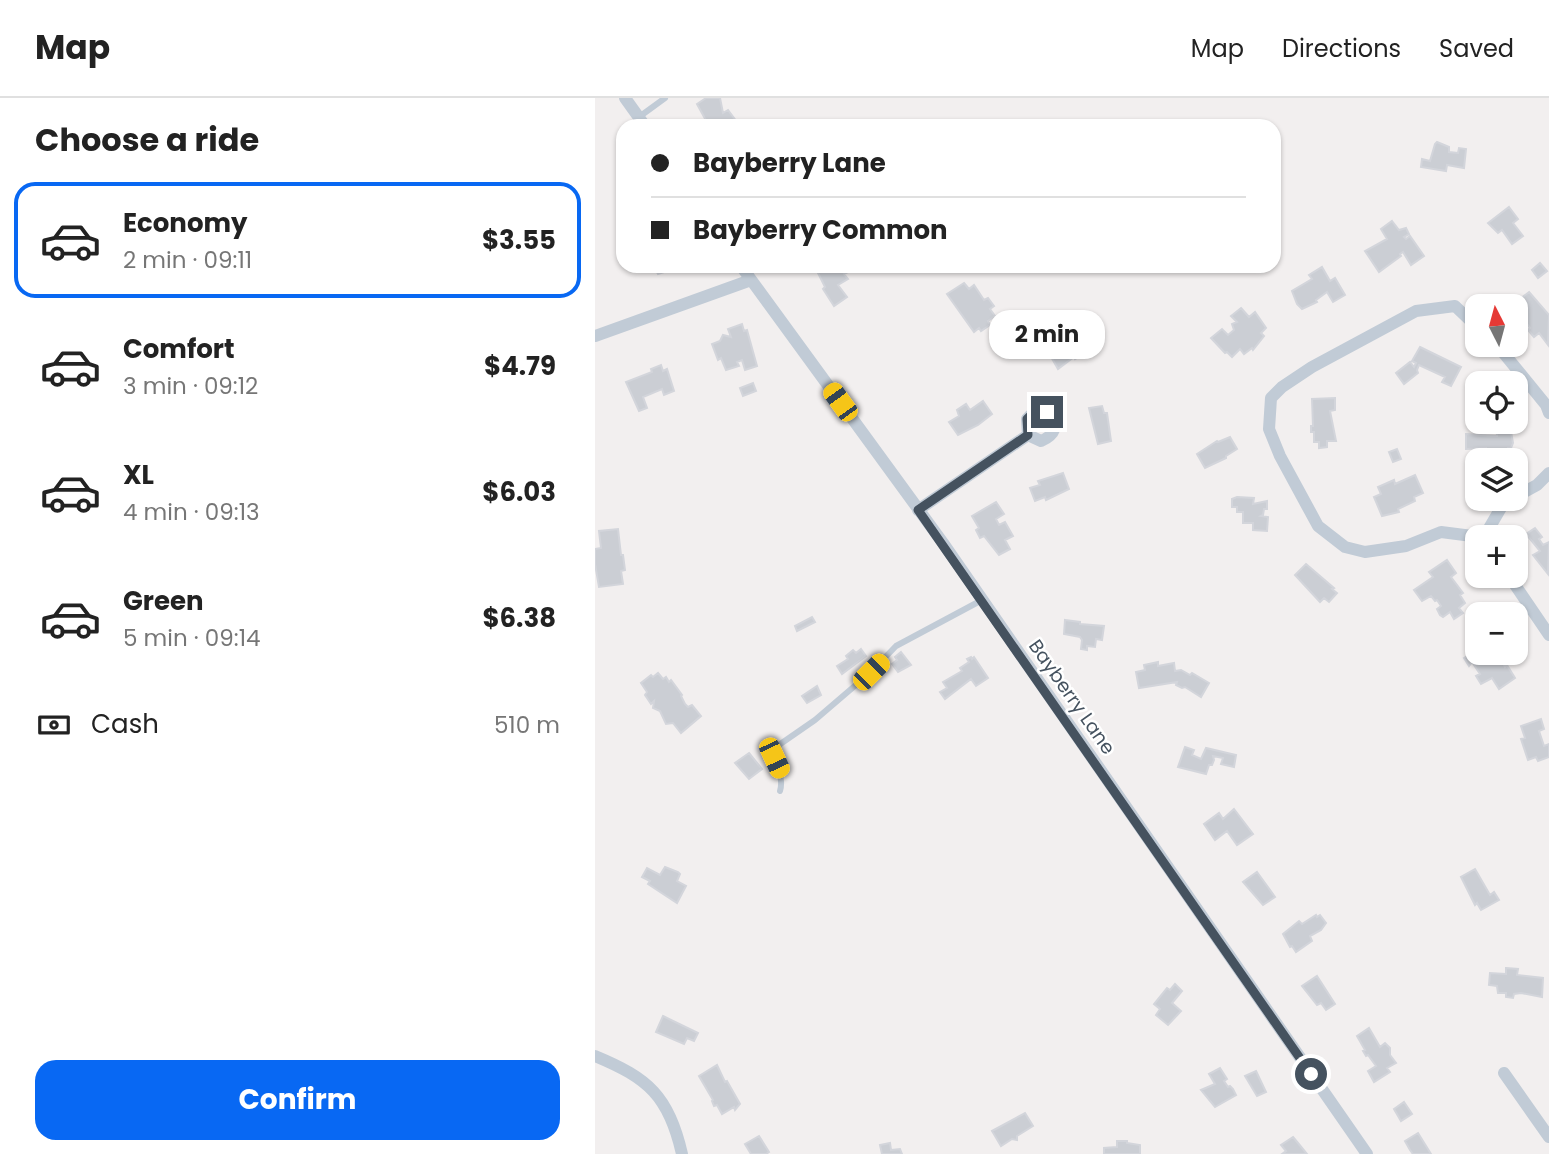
<!DOCTYPE html>
<meta charset="utf-8">
<style>
:root{--surface:#fff;--page:#f2f2f2;--text:#222;--muted:#767676;--line:#e0e0e0;--accent:#0868f3}
body{margin:0;font-family:Poppins,sans-serif;background:var(--page);color:var(--text);height:100vh;display:flex;flex-direction:column;font-size:26px;white-space:nowrap}
*{box-sizing:border-box;margin:0}
p{font-size:23px;color:var(--muted)}
.icon{flex:none;width:38px;height:38px;fill:none;stroke:currentColor;stroke-width:2;stroke-linecap:round;stroke-linejoin:round}
.map{position:relative;flex:1;overflow:hidden}
.sheet{display:flex;flex-direction:column;background:var(--surface);width:595px}
.sheet>*{flex:none}
.top-card{position:absolute;left:21px;top:21px;width:665px;height:154px;border-radius:21px;box-shadow:0 2px 5px #0004;display:grid;align-content:center;height:154px;padding:0 35px;background:var(--surface)}
.needle{width:46px;rotate:354deg}
.tools{position:absolute;left:870px;top:196px;display:grid;gap:14px}
.tools a{display:grid;place-items:center;width:63px;height:63px;border-radius:14px;background:var(--surface);box-shadow:0 2px 5px #0004;font-size:35px}
.end{position:absolute;width:32px;height:32px;margin:-16px;border:9px solid #45525f;background:#fff;box-shadow:0 0 0 4px #fff}
.from{border-radius:50%}
.bubble{position:absolute;height:49px;border-radius:21px;background:var(--surface);box-shadow:0 2px 5px #0004;font-size:23px;font-weight:700;line-height:49px;text-align:center}
.car{position:absolute;width:21px;height:42px;margin:-21px -10px;border-radius:9px;box-shadow:0 0 5px 2px #0007;background:linear-gradient(#f5c518 24%,#345 0 40%,#f5c518 0 76%,#345 0 86%,#f5c518 0)}
.top-card b{display:flex;align-items:center;gap:24px;height:66px;font-size:26px}
.top-card b+b{border-top:2px solid var(--line)}
.top-card i{width:18px;height:18px;background:var(--text)}
ul{padding:0;list-style:none}
li{display:flex;align-items:center;gap:21px;height:116px;margin:0 14px 10px;padding:0 21px;border:4px solid transparent;border-radius:21px}
li div{flex:1}
li b{display:block;font-size:26px}
li em{font-style:normal;font-weight:700}
li.on{border-color:var(--accent)}
li>.icon{width:63px;height:63px;stroke-width:1.5}
h2{padding:0 35px;font-size:32px;line-height:84px}
.pay{display:flex;align-items:center;gap:18px;height:77px;padding:0 35px;font-size:26px}
.pay p{margin-inline-start:auto}
.cta{display:flex;gap:14px;margin-top:auto;padding:14px 35px}
.cta a{flex:1;height:80px;border-radius:21px;background:var(--accent);color:#fff;font-size:28px;font-weight:700;line-height:80px;text-align:center}
header{display:flex;align-items:center;gap:42px;box-sizing:border-box;height:98px;padding:0 35px;background:var(--surface);border-bottom:2px solid var(--line)}
header strong{font-size:33px}
nav{display:flex;gap:38px;margin-inline-start:auto;font-size:24px}
main{display:flex;flex:1;min-height:0}
.map>svg:first-child{display:block}
</style>
<header>
<strong>Map</strong>
<nav><a>Map</a><a>Directions</a><a>Saved</a></nav>
</header>
<main>
<section class="sheet">
<h2>Choose a ride</h2>
<ul>
<li class="on"><svg class="icon" aria-label="car" viewBox="0 0 24 24"><path d="M5 17H2v-5l4-1 3-4h7l3 4 3 1v5h-3M9 17h6M6 11h13"/><circle cx="7" cy="17" r="2"/><circle cx="17" cy="17" r="2"/></svg><div><b>Economy</b><p>2 min · 09:11</p></div><em>$3.55</em></li>
<li><svg class="icon" aria-label="car" viewBox="0 0 24 24"><path d="M5 17H2v-5l4-1 3-4h7l3 4 3 1v5h-3M9 17h6M6 11h13"/><circle cx="7" cy="17" r="2"/><circle cx="17" cy="17" r="2"/></svg><div><b>Comfort</b><p>3 min · 09:12</p></div><em>$4.79</em></li>
<li><svg class="icon" aria-label="car" viewBox="0 0 24 24"><path d="M5 17H2v-5l4-1 3-4h7l3 4 3 1v5h-3M9 17h6M6 11h13"/><circle cx="7" cy="17" r="2"/><circle cx="17" cy="17" r="2"/></svg><div><b>XL</b><p>4 min · 09:13</p></div><em>$6.03</em></li>
<li><svg class="icon" aria-label="car" viewBox="0 0 24 24"><path d="M5 17H2v-5l4-1 3-4h7l3 4 3 1v5h-3M9 17h6M6 11h13"/><circle cx="7" cy="17" r="2"/><circle cx="17" cy="17" r="2"/></svg><div><b>Green</b><p>5 min · 09:14</p></div><em>$6.38</em></li>
</ul>
<div class="pay"><svg class="icon" aria-label="cash" viewBox="0 0 24 24"><path d="M3 7h18v10H3z"/><circle cx="12" cy="12" r="2"/></svg>Cash<p>510 m</p></div>
<div class="cta"><a>Confirm</a></div>
</section>
<div class="map">
<svg width="954" height="1056" viewBox="0 0 954 1056">
<rect width="100%" height="100%" fill="#f2efef"/>
<!-- building -->
<path fill="#cbced4" stroke="#d3d5db" stroke-width="2" d="M111,0H125L128,15L133,12L145,28H130L128,24L122,28H114L102,6Z
M842,44L854,49V54L863,55L864,50L871,51L869,70L852,67L851,73L826,69L827,61L835,63L840,46Z
M914,109L923,121L918,125L928,138L917,146L907,132L903,135L893,125Z
M797,123L804,132L811,130L814,136L809,139L811,141L815,138L829,158L816,167L808,154L805,156L806,158L784,174L770,153L792,141L786,131Z
M945,165L952,173L943,180L937,172Z
M59,168H74L75,172L63,176Z
M222,168H249L253,174L249,176L253,181L243,187L252,199L239,208L228,191L230,189L220,169Z
M727,169L735,183L740,180L750,197L738,204L732,194L721,202L722,204L707,211L702,206L697,193L717,181L714,177Z
M369,185L374,191L379,187L389,202L393,200L399,208L395,211L400,218L393,223L395,227L386,233L384,230L379,234L352,196Z
M934,194L954,217L953,247L944,235L939,239L933,232L935,230L925,217L928,215L920,205Z
M646,210L654,219L660,214L671,230L666,235L669,238L658,252L657,250L649,256L645,251L637,259L632,254L630,255L616,240L627,231L633,237L639,232L637,226L642,224L636,218Z
M147,226L149,233L152,232L162,268L150,272L147,262L142,264L144,268L131,272L126,260L123,262L117,246L125,243L128,237L136,239L133,231Z
M483,235L494,253L480,261L479,259L463,271L455,257L465,250L463,247Z
M825,249L866,269L856,288L847,284L850,279L824,267L822,272L823,275L809,286L801,275L815,264L819,269L821,265L817,263Z
M66,267L68,273L72,271L79,293L69,297L67,291L48,299L52,310L44,313L31,284L57,274L56,271Z
M158,285L161,293L148,298L145,290Z
M740,300V312L735,313L741,343H732V349L724,350V344H719V334H716V328H718L717,301Z
M388,303L397,316L383,327L363,337L354,324L364,318L362,312L371,306L375,312Z
M507,308L509,315H512L516,343L503,346L494,310Z
M901,324H919V328H915L918,345L916,350H913V362H900V357L891,355V350L871,351V336L902,338Z
M635,339L642,351L631,358V360L610,370L602,356L622,343L623,344Z
M802,351L806,361L798,364L794,354Z
M468,375L474,391L451,402L450,399L440,403L435,390L445,387L443,383Z
M820,377L828,395L819,399L820,403L803,411L804,414L787,418L779,399L786,396L783,389L799,382L800,386Z
M642,399L659,400L658,406L672,403V411H669L668,417L666,418L673,419L672,433L658,432V425H648V414H642V409H637V401Z
M401,404L409,416L401,421L404,427L410,424L418,438L410,442L415,451L404,457L389,438L385,440L381,432L384,430L377,418Z
M940,430L947,439L944,441L948,447L954,444L953,476L938,457L945,453L931,436Z
M23,431L26,457H28L30,472L26,473L28,486L4,489L0,466V451L6,450L4,433Z
M852,462L861,475L856,479L868,495L865,497L870,505L864,510L868,515L859,521L855,514L848,519L845,517L842,511L846,508L842,502L840,503L836,498L827,503L819,492L838,479L834,474Z
M711,466L739,490L737,491L742,495L734,504L729,500L725,504L700,477Z
M217,519L220,524L202,533L200,528Z
M470,522L485,524V526L509,528L507,542L501,541L500,549L492,548V552L486,551L487,542L485,539L469,536Z
M266,551L271,558L247,576L242,568L253,561L251,558L258,552L261,555Z
M882,552V555H903L910,569L912,567L920,580L904,591L897,580L886,586L881,578L885,576L877,564L874,568L869,560Z
M306,554L316,567L303,574L297,566L302,562L300,559Z
M376,559L377,561L379,559L393,580L381,588L376,581L350,601L345,594L352,590L348,584L367,573L365,570L374,564L372,561Z
M563,564V568L579,565L580,573L586,572L595,577L597,575L614,585L606,599L590,589L587,590L581,587L582,584L544,590L541,574L550,572L549,567Z
M63,575L68,581L71,579L74,584L76,582L87,597L86,598L90,606L93,609L97,607L106,618L86,635L78,625L71,626L65,613L58,610L59,603L56,606L50,597L52,594L46,585L56,577L58,579Z
M222,588L226,597L212,605L207,598Z
M946,621L949,631L944,633L949,648L954,646V659L943,663L941,659L933,662L926,641L930,640L926,628Z
M590,649L599,652L597,657L606,661L611,650L641,657L639,669L626,666L628,660L618,658L619,662L617,667H614L611,676L583,669Z
M154,655L167,671L154,681L140,665Z
M639,711L658,736L642,747L632,733L620,742L609,726L624,715L628,721Z
M70,769L83,774L85,776L82,783L91,788L82,805L53,786L55,783L47,779L52,770L65,777Z
M880,771L895,797L899,794L904,802L886,812L882,805L880,807L866,779Z
M662,774L680,799L668,807L648,784Z
M721,817L722,819L725,817L731,825L726,832L715,838L717,843L701,854L697,848L695,849L688,836L704,823L707,826Z
M911,870L923,871L922,877L948,880L947,899L926,895L919,896L918,900L911,899V895H903L902,888L894,887L895,875L911,876Z
M722,878L740,906L731,912L726,905L722,907L707,888Z
M580,886L587,893L577,905L586,913L573,927L561,917L565,911L559,906L572,890L575,892Z
M68,918L103,935L99,943L92,940L89,946L61,934Z
M774,930L785,949L790,945L795,950V957L801,965L792,970L795,974L779,984L773,973L781,968L773,957L771,958L768,953L770,952L762,938Z
M122,967L130,984L132,983L145,1006L140,1012L139,1009L127,1016L122,1007L119,1008L117,1003L118,1002L104,978Z
M625,970L632,981L629,983L633,989L635,988L638,991L641,997L620,1009L606,992L620,986L614,976Z
M661,973L671,994L662,998L650,978Z
M809,1004L817,1016L806,1023L799,1011Z
M430,1015L438,1028L422,1038V1042L417,1041L406,1048L397,1033Z
M823,1035L836,1056H818L815,1052L810,1043Z
M164,1038L174,1054L171,1056H156L150,1046Z
M698,1039L703,1045L712,1056H687L691,1053L686,1047Z
M522,1043H532V1045L545,1047V1056H509V1050L522,1049Z
M295,1045L296,1052L305,1051L307,1056H287L285,1047Z"/>
<g fill="none" stroke-linecap="round" stroke-linejoin="round">
<!-- service -->
<path stroke="#c1cbd6" stroke-width="6" d="M44,19L70,0
M185,693C190,676 176,665 181,649L220,622L276,574L301,548L387,502"/>
<!-- minor -->
<path stroke="#c1cbd6" stroke-width="12" d="M30,0L50,28
M146,168L348,445L772,1056
M882,229L860,208L821,213L717,269L687,289L676,300L674,331L685,358L723,428L750,449L770,454L811,448L846,434L885,439
M0,238L156,182
M902,247L951,307L954,315
M920,399L942,387L954,375
M323,412L433,337L432,321C450,298 477,330 446,343L433,337
M889,439L907,408L918,401
M914,478L954,537
M0,958C53,980 74,998 87,1056
M909,975L954,1039"/>
</g>
<g fill="none" stroke-linecap="round" stroke-linejoin="round">
<!-- route -->
<path stroke="#45525f" stroke-width="9" d="M452,314C443,312 438,314 432,321L433,337L323,412L716,976"/>
</g>
<g text-anchor="middle" dominant-baseline="central" stroke-width="5" stroke-linejoin="round" paint-order="stroke">
<!-- street labels -->
<g font-size="19" fill="#45525f" stroke="#fff">
<text transform="translate(477 599) rotate(55)">Bayberry Lane</text>
</g>
</g>
</svg>
<div class="tools">
<a><svg class="needle" viewBox="-14 -14 28 28"><path d="M0-13l5 13h-10z" fill="#e53935"/><path d="M0 13l5-13h-10z" fill="#767676"/></svg></a>
<a><svg class="icon" aria-label="locate" viewBox="0 0 24 24"><circle cx="12" cy="12" r="6"/><path d="M12 2v4M12 18v4M2 12h4M18 12h4"/></svg></a>
<a><svg class="icon" aria-label="layers" viewBox="0 0 24 24"><path d="M12 4l9 5-9 5-9-5zM3 14l9 5 9-5"/></svg></a>
<a>+</a>
<a>−</a>
</div>
<i class="end from" style="left:716px;top:976px"></i>
<i class="end" style="left:452px;top:314px"></i>
<div class="bubble" style="left:394px;top:212px;width:116px">2 min</div>
<i class="car" style="left:245px;top:304px;rotate:324deg"></i>
<i class="car" style="left:276px;top:574px;rotate:45deg"></i>
<i class="car" style="left:179px;top:660px;rotate:155deg"></i>
<div class="top-card">
<b><i class="from"></i>Bayberry Lane</b>
<b><i></i>Bayberry Common</b>
</div>
</div>
</main>
